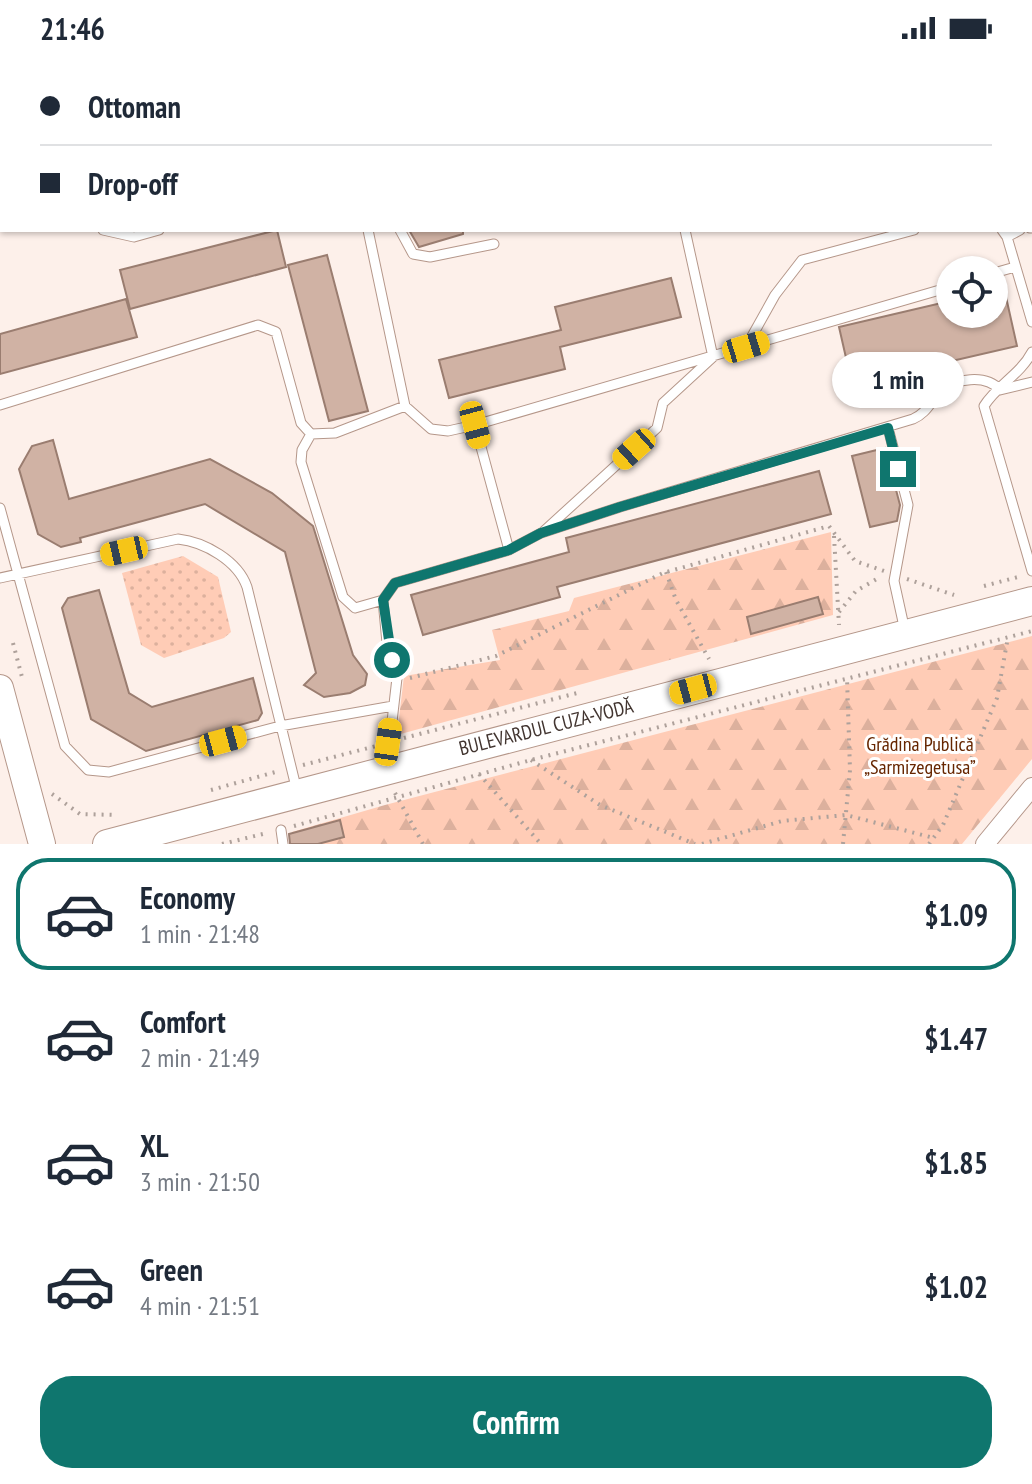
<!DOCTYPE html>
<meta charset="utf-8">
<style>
:root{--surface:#fff;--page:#f2f2f3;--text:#1f2937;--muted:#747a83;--line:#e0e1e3;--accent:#0f766e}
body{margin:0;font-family:"PT Sans Narrow",sans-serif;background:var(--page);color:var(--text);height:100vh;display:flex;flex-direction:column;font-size:30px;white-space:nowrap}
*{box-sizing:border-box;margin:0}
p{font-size:26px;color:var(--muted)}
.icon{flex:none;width:44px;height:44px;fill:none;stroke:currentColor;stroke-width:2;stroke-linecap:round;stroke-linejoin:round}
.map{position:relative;height:788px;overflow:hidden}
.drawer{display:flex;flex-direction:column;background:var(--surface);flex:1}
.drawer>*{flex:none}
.top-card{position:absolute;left:0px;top:0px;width:1032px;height:176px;box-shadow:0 2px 6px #0004;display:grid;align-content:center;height:176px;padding:0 40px;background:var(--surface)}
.tools{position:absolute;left:936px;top:200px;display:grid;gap:16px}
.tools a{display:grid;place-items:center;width:72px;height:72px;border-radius:50%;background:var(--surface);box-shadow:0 2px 6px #0004;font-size:40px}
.end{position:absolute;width:36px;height:36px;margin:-18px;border:10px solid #0f766e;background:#fff;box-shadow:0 0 0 4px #fff}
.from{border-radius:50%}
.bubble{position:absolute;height:56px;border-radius:28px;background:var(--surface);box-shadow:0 2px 6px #0004;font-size:26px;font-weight:800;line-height:56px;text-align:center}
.car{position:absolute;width:24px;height:48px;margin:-24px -12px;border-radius:10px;box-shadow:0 0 6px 2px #0007;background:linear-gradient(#f5c518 24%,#345 0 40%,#f5c518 0 76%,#345 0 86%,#f5c518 0)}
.top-card b{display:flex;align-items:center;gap:28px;height:76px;font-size:30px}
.top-card b+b{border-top:2px solid var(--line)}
.top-card i{width:20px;height:20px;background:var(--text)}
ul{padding:14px 0 0;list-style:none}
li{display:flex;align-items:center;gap:24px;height:112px;margin:0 16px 12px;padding:0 24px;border:4px solid transparent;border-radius:32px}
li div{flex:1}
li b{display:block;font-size:30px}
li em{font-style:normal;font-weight:800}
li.current{border-color:var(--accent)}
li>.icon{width:72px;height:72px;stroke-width:1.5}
.action{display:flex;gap:16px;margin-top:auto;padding:16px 40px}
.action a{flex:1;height:92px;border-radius:32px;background:var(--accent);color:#fff;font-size:32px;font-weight:800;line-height:92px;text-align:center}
.status{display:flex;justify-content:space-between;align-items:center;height:56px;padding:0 40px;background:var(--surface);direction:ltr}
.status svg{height:22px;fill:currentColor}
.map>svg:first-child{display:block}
</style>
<div class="status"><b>21:46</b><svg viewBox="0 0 49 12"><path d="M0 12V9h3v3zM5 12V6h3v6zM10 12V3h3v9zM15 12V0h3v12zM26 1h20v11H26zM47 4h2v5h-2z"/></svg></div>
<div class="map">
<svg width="1032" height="788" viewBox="0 0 1032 788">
<defs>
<pattern id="grass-dots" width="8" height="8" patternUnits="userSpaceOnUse" patternTransform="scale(2)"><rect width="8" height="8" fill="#ffccb6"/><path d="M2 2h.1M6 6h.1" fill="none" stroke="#dcb09d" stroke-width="1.8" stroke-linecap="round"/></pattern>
<pattern id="forest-firs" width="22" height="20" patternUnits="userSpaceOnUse" patternTransform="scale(2)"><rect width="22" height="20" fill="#ffccb6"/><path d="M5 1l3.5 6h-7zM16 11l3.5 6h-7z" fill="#dcb09d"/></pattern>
</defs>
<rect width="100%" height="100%" fill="#fdf0ea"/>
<!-- grass -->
<path fill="url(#grass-dots)" d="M183,500L218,521L231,576L224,582L164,602L141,589L122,517Z"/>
<!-- forest -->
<path fill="url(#forest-firs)" d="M831,476L833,559L397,679L404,620L500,604L492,574L569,555L574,542Z
M1032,580V703L962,788H290L295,786L292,776L385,749Z"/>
<!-- pitch -->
<path fill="#ffccb6" d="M215,0H372L213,2Z"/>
<!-- building -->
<path fill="#d0b2a4" stroke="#9a7d70" stroke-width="2" d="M277,174L286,211L130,253L120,214Z
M409,174H463V178L419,191Z
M327,199L368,355L329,365L288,209Z
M671,222L681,261L560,291L565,313L449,342L439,304L561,274L555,251Z
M1002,223L1017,290L852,328L839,271L950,245V258H994V224Z
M126,243L137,281L0,318V278Z
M53,384L69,443L210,403L272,437L313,470L353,599L367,618L365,629L350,637L324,641L304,629L316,617L285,496L205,448L80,482L81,486L61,491L38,478L19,413L32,390Z
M885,392L900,449L897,465L870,471L852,400Z
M819,415L831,458L557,531L560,541L423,579L411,539L569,496L566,482Z
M99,534L129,637L152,651L253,622L262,657L258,664L146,695L91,663L62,552L68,542Z
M818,541L823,558L751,578L747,561Z
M340,764L344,781L318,788H290L289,778Z"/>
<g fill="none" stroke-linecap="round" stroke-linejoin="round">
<!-- service casing -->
<g stroke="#b5978a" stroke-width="11">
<path id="service" d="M415,0L417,2
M555,0L557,2
M585,0L587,2
M916,0L918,2
M387,2L389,0
M1030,4L1032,12
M1030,151L1032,150
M1030,172H1032
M103,174L134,181L159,174
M368,174L405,350L431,373L448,375L475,369L509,494
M400,174L413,198L430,201L494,188
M1002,174L1007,181L1020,174
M1009,174L1007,181L1032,266
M994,217L1015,211
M746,291L775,239L802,204L914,174
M1032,296C1020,319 997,329 984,350L1032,515
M0,349L258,269L276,276L301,367L311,378L335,377L405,350
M475,369L950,231
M888,372L908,449L894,525L905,575
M311,378L302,394L301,406L343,541L355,552L383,544
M0,452L65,690L88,714L109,716L280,670L393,650
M544,475L657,372L663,347L713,301L685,174
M0,522L178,483C205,486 238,505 247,531L297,735
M387,709L397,622L387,587L383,544L395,527L509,494L541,477L620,451L913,363C927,357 930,346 940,336C955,322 986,318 1000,334L1032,326
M281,774L283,788"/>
</g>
<!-- minor casing -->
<g stroke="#b5978a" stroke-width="20">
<path id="minor" d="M194,2L196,0
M0,165L2,164
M985,788L1032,731"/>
</g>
<!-- secondary casing -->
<g stroke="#b5978a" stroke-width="28">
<path id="secondary" d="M0,632L42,788"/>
</g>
<!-- primary casing -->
<g stroke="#b5978a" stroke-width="30">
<path id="primary" d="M107,788L1032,545"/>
</g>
<!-- path -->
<path stroke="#aea19b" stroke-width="4" stroke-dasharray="2 6" stroke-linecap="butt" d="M834,480L839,569
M666,516L676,544L709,603
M907,523L954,539
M984,530L1018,521
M839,556L856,535L880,521
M13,587L22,621
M410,622L496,600L663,517L829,470L855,505L884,515
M404,682L577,637
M531,704L600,749L695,788
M303,709L376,690
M479,718L541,788
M211,734L279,715
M395,737L423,788
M52,738L80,758L117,759
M294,770L531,704L1032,575
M222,788L267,777
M702,788L782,765L846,759L934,782
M843,788L850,714L847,622
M929,788L943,769L997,642L1008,581"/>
<!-- service -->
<use href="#service" stroke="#fff" stroke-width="9"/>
<!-- minor -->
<use href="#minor" stroke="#fff" stroke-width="18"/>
<!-- secondary -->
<use href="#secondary" stroke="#fff" stroke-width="26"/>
<!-- primary -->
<use href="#primary" stroke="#fff" stroke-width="28"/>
</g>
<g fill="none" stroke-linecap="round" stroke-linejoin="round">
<!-- route -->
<path stroke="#0f766e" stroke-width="10" d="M392,604L383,544L395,527L509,494L541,477L620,451L888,372L898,413"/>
</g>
<g text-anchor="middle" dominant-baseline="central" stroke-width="6" stroke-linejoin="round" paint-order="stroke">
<!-- street labels -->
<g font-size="20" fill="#423530" stroke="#fff">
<text transform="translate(546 671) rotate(-14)">BULEVARDUL CUZA-VODĂ</text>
</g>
<!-- park labels -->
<g font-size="20" fill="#662600" stroke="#fff">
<text x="920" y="688">Grădina Publică<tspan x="920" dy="23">„Sarmizegetusa”</tspan></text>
</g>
</g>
</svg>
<div class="tools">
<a><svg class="icon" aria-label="locate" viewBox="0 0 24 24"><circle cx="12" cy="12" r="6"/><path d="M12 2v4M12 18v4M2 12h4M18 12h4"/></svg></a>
</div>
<i class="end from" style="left:392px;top:604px"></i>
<i class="end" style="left:898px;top:413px"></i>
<div class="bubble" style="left:832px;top:296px;width:132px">1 min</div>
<i class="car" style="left:746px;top:291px;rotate:73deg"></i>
<i class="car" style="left:475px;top:369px;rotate:165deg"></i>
<i class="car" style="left:634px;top:393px;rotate:228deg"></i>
<i class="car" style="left:124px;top:495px;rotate:257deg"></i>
<i class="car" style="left:693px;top:633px;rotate:255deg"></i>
<i class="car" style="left:223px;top:685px;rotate:75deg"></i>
<i class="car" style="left:388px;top:686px;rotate:8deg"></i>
<div class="top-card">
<b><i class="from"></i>Ottoman</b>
<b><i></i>Drop-off</b>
</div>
</div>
<section class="drawer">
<ul>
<li class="current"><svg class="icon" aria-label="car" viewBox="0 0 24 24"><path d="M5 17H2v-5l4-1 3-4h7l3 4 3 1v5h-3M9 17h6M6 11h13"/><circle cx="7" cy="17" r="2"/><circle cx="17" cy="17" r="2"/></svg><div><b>Economy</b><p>1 min · 21:48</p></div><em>$1.09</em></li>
<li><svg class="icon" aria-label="car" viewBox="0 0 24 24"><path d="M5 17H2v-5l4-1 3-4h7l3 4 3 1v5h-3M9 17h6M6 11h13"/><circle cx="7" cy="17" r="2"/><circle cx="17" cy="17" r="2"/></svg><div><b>Comfort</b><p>2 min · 21:49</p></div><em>$1.47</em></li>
<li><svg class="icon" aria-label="car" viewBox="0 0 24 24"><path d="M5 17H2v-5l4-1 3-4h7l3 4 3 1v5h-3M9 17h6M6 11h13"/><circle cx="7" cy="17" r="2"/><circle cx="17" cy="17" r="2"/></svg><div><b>XL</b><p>3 min · 21:50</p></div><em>$1.85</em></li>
<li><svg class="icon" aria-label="car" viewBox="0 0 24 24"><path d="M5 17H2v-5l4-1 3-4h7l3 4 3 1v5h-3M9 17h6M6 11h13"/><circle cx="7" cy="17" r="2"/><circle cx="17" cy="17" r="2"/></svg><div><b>Green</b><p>4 min · 21:51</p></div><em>$1.02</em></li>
</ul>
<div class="action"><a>Confirm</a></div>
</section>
